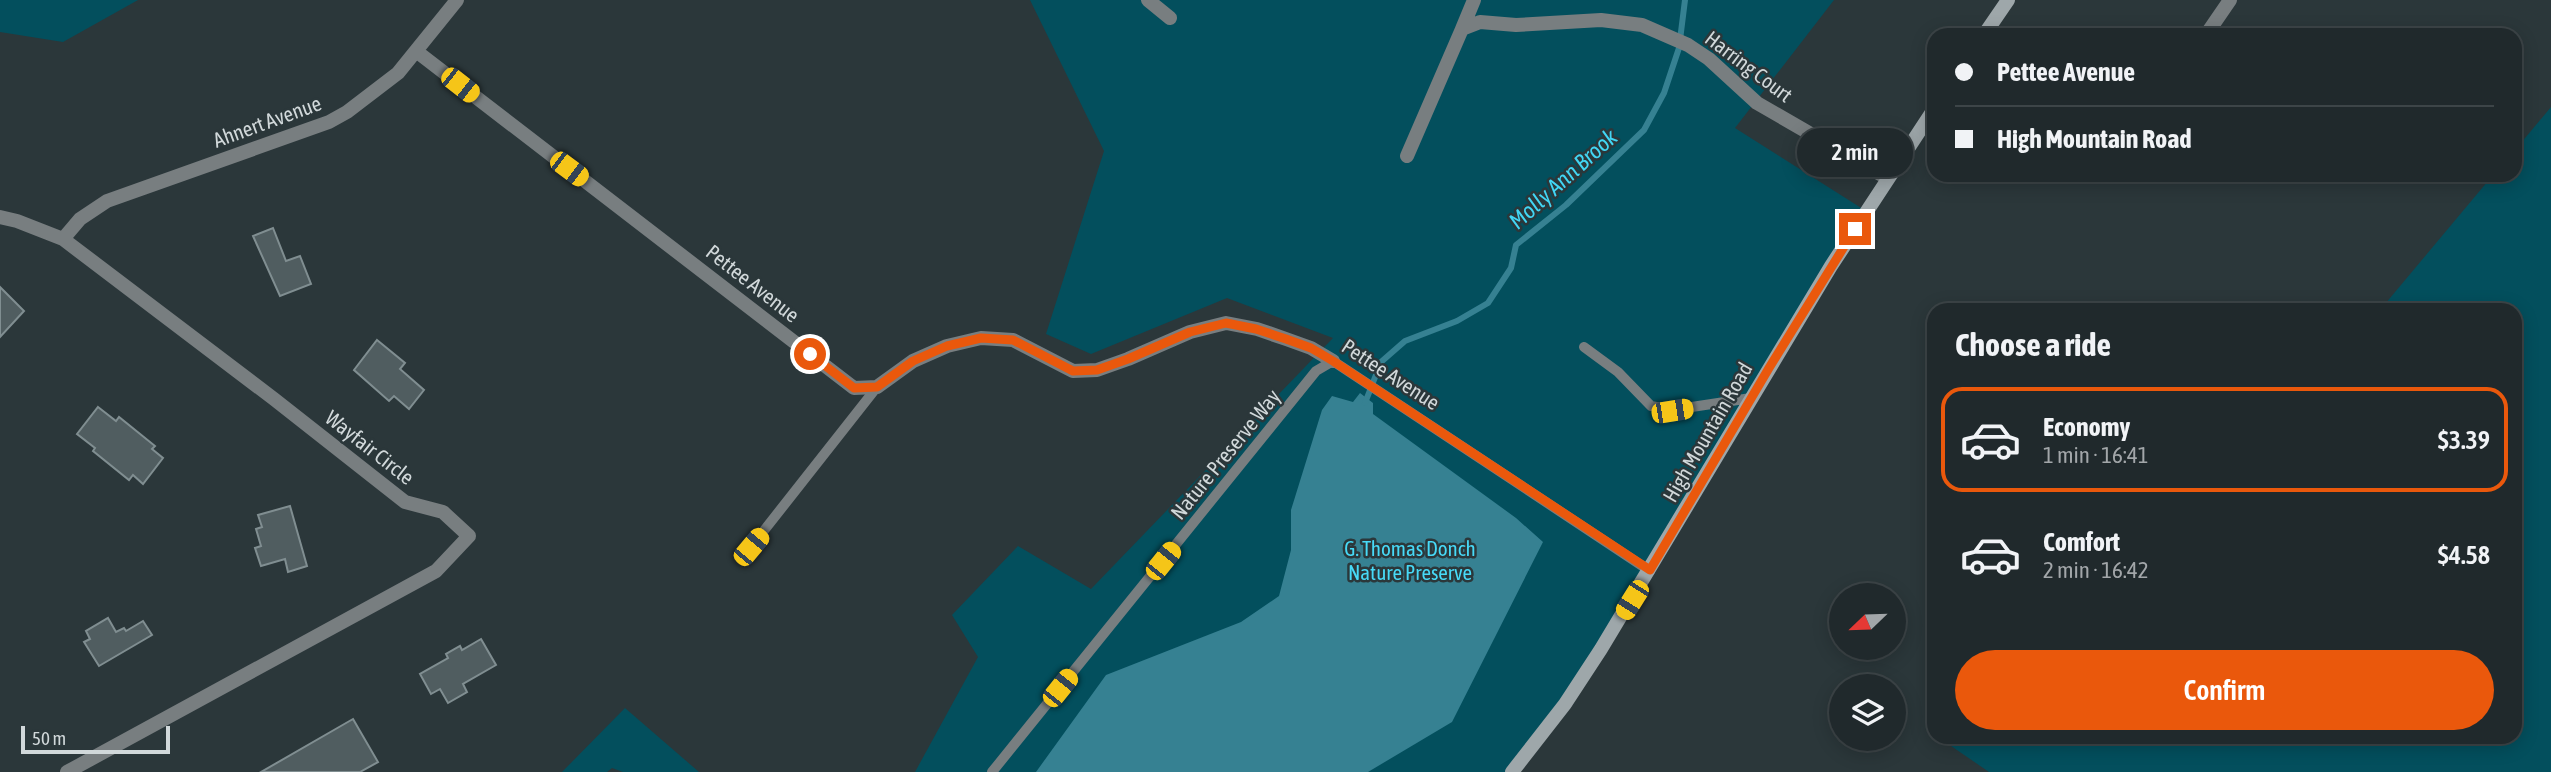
<!DOCTYPE html>
<meta charset="utf-8">
<style>
:root{--surface:#20292c;--page:#2d3538;--text:#f1f3f6;--muted:#a2a6a9;--line:#3d4548;--accent:#ea580c}
body{margin:0;font-family:"Asap Condensed",sans-serif;background:var(--page);color:var(--text);height:100vh;display:flex;flex-direction:column;font-size:26px;white-space:nowrap}
*{box-sizing:border-box;margin:0}
p{font-size:23px;color:var(--muted)}
.icon{flex:none;width:38px;height:38px;fill:none;stroke:currentColor;stroke-width:2;stroke-linecap:round;stroke-linejoin:round}
.map{position:relative;flex:1;overflow:hidden}
.details{position:absolute;left:1927px;top:303px;width:595px;height:441px;display:flex;flex-direction:column;background:var(--surface);border-radius:21px;box-shadow:0 4px 18px #0003,0 0 0 2px var(--line)}
.details>*{flex:none}
.top-card{position:absolute;left:1927px;top:28px;width:595px;height:154px;border-radius:21px;box-shadow:0 4px 18px #0003,0 0 0 2px var(--line);display:grid;align-content:center;height:154px;padding:0 28px;background:var(--surface)}
.needle{width:46px;rotate:247deg}
.buttons{position:absolute;left:1829px;top:583px;display:grid;gap:14px}
.buttons a{display:grid;place-items:center;width:77px;height:77px;border-radius:50%;background:var(--surface);box-shadow:0 4px 18px #0003,0 0 0 2px var(--line);font-size:35px}
.scale{position:absolute;left:21px;bottom:18px;width:149px;box-sizing:border-box;padding-left:7px;border:4px solid #d1d8da;border-top:0;font-size:19px;line-height:24px;white-space:nowrap;color:#d1d8da;-webkit-text-stroke:5px #2b373a;paint-order:stroke}
.end{position:absolute;width:32px;height:32px;margin:-16px;border:9px solid #ea580c;background:#fff;box-shadow:0 0 0 4px #fff}
.from{border-radius:50%}
.bubble{position:absolute;height:49px;border-radius:24px;background:var(--surface);box-shadow:0 4px 18px #0003,0 0 0 2px var(--line);font-size:23px;font-weight:600;line-height:49px;text-align:center}
.car{position:absolute;width:21px;height:42px;margin:-21px -10px;border-radius:9px;box-shadow:0 0 5px 2px #0007;background:linear-gradient(#f5c518 24%,#345 0 40%,#f5c518 0 76%,#345 0 86%,#f5c518 0)}
.top-card b{display:flex;align-items:center;gap:24px;height:66px;font-size:26px}
.top-card b+b{border-top:2px solid var(--line)}
.top-card i{width:18px;height:18px;background:var(--text)}
ul{padding:0;list-style:none}
li{display:flex;align-items:center;gap:21px;height:105px;margin:0 14px 10px;padding:0 14px;border:4px solid transparent;border-radius:21px}
li div{flex:1}
li b{display:block;font-size:26px}
li em{font-style:normal;font-weight:600}
li.on{border-color:var(--accent)}
li>.icon{width:63px;height:63px;stroke-width:1.5}
h2{padding:0 28px;font-size:32px;line-height:84px}
.cta{display:flex;gap:14px;margin-top:auto;padding:14px 28px}
.cta a{flex:1;height:80px;border-radius:42px;background:var(--accent);color:#fff;font-size:28px;font-weight:600;line-height:80px;text-align:center}
.map>svg:first-child{display:block}
</style>
<div class="map">
<svg width="2551" height="772" viewBox="0 0 2551 772">
<rect width="100%" height="100%" fill="#2b373a"/>
<!-- green -->
<path fill="#034f5d" d="M0,0H138L63,42L0,32Z
M1030,0H1834L1735,128L1866,211L1641,586L1512,772H915L978,657L952,615L1018,546L1091,589L1333,338L1227,298L1091,354L1046,334L1104,151Z
M2551,107V772H1989L1938,737H2515V310H2380L2493,175H2515V150Z
M625,708L699,772H623L612,768L607,772H562Z"/>
<!-- water -->
<path fill="#368192" d="M1360,393L1373,403V414L1516,518L1543,542L1452,722L1368,772H1036L1106,675L1241,622L1279,596L1291,550V510L1322,410L1332,396L1353,402Z"/>
<g fill="none" stroke-linecap="round" stroke-linejoin="round">
<!-- stream -->
<path stroke="#368192" stroke-width="6" d="M1365,403L1381,362L1405,341L1457,321L1488,303L1511,268L1516,245L1566,205L1644,130L1664,93L1679,48L1685,0"/>
</g>
<!-- building -->
<path fill="#505d60" stroke="#808e91" stroke-width="2" d="M273,228L286,261L300,256L311,284L280,296L253,236Z
M0,287L24,311L0,337Z
M377,340L405,363L400,369L424,390L409,409L394,396L389,401L354,370Z
M98,407L116,421L119,417L155,446L152,449L163,458L143,484L133,475L129,480L93,451L95,448L77,434Z
M290,506L307,566L288,572L285,559L261,566L255,548L261,546L256,529L262,527L258,515Z
M108,618L116,632L124,628L126,631L143,621L152,635L99,666L84,642L90,639L86,631Z
M481,639L496,665L463,684L467,692L448,703L440,689L431,694L420,674L448,658L446,654L460,646L462,650Z
M353,719L378,762L360,772H261Z"/>
<g fill="none" stroke-linecap="round" stroke-linejoin="round">
<!-- service -->
<path stroke="#787e80" stroke-width="10" d="M1584,347L1618,372L1651,406L1672,410L1751,398
M751,547L877,387
M992,772L1316,371L1333,361L1650,571"/>
<!-- minor -->
<path stroke="#787e80" stroke-width="14" d="M1148,0L1170,18
M1462,29L1474,0
M2206,35L2230,0
M416,51L854,388L877,387L913,361L947,346L981,338L1013,340L1073,371L1097,370L1128,359L1190,332L1226,323L1257,329L1286,339L1311,348L1333,361
M1407,156L1462,29L1480,22L1516,25L1601,20L1642,25L1688,45L1709,59L1757,103L1887,178
M0,217L17,221L63,239L274,399L405,502L443,512L469,536L436,571L67,772
M63,239L80,219L107,201L329,122L347,112L398,73L457,0"/>
<!-- secondary -->
<path stroke="#9ea7aa" stroke-width="14" d="M1984,35L2008,0
M1512,772L1565,704L1601,649L1831,266L1934,109"/>
</g>
<g fill="none" stroke-linecap="round" stroke-linejoin="round">
<!-- route -->
<path stroke="#ea580c" stroke-width="9" d="M810,354L854,388L877,387L913,361L947,346L981,338L1013,340L1073,371L1097,370L1128,359L1190,332L1226,323L1256,329L1286,339L1311,348L1333,361L1650,570L1769,368L1855,229"/>
</g>
<g text-anchor="middle" dominant-baseline="central" stroke-width="5" stroke-linejoin="round" paint-order="stroke">
<!-- street labels -->
<g font-size="21" fill="#d1d8da" stroke="#2b373a">
<text transform="translate(1749 66) rotate(37)">Harring Court</text>
<text transform="translate(267 121) rotate(-20)">Ahnert Avenue</text>
<text transform="translate(753 283) rotate(38)">Pettee Avenue</text>
<text transform="translate(1391 374) rotate(33)">Pettee Avenue</text>
<text transform="translate(1707 432) rotate(-60)">High Mountain Road</text>
<text transform="translate(370 447) rotate(38)">Wayfair Circle</text>
<text transform="translate(1225 454) rotate(-51)">Nature Preserve Way</text>
</g>
<!-- park labels -->
<g font-size="21" fill="#47daf7" stroke="#2b373a">
<text x="1410" y="548">G. Thomas Donch<tspan x="1410" dy="24">Nature Preserve</tspan></text>
</g>
<!-- water labels -->
<g font-size="23" font-style="italic" fill="#41d6f4" stroke="#2b373a">
<text transform="translate(1563 179) rotate(-42)">Molly Ann Brook</text>
</g>
</g>
</svg>
<div class="buttons">
<a><svg class="needle" viewBox="-14 -14 28 28"><path d="M0-13l5 13h-10z" fill="#e53935"/><path d="M0 13l5-13h-10z" fill="#a2a6a9"/></svg></a>
<a><svg class="icon" aria-label="layers" viewBox="0 0 24 24"><path d="M12 4l9 5-9 5-9-5zM3 14l9 5 9-5"/></svg></a>
</div>
<div class="scale">50 m</div>
<i class="end from" style="left:810px;top:354px"></i>
<i class="end" style="left:1855px;top:229px"></i>
<div class="bubble" style="left:1797px;top:128px;width:116px">2 min</div>
<i class="car" style="left:460px;top:85px;rotate:128deg"></i>
<i class="car" style="left:569px;top:169px;rotate:127deg"></i>
<i class="car" style="left:1672px;top:411px;rotate:81deg"></i>
<i class="car" style="left:751px;top:547px;rotate:40deg"></i>
<i class="car" style="left:1163px;top:561px;rotate:39deg"></i>
<i class="car" style="left:1632px;top:600px;rotate:212deg"></i>
<i class="car" style="left:1060px;top:688px;rotate:39deg"></i>
<div class="top-card">
<b><i class="from"></i>Pettee Avenue</b>
<b><i></i>High Mountain Road</b>
</div>
<section class="details">
<h2>Choose a ride</h2>
<ul>
<li class="on"><svg class="icon" aria-label="car" viewBox="0 0 24 24"><path d="M5 17H2v-5l4-1 3-4h7l3 4 3 1v5h-3M9 17h6M6 11h13"/><circle cx="7" cy="17" r="2"/><circle cx="17" cy="17" r="2"/></svg><div><b>Economy</b><p>1 min · 16:41</p></div><em>$3.39</em></li>
<li><svg class="icon" aria-label="car" viewBox="0 0 24 24"><path d="M5 17H2v-5l4-1 3-4h7l3 4 3 1v5h-3M9 17h6M6 11h13"/><circle cx="7" cy="17" r="2"/><circle cx="17" cy="17" r="2"/></svg><div><b>Comfort</b><p>2 min · 16:42</p></div><em>$4.58</em></li>
</ul>
<div class="cta"><a>Confirm</a></div>
</section>
</div>
